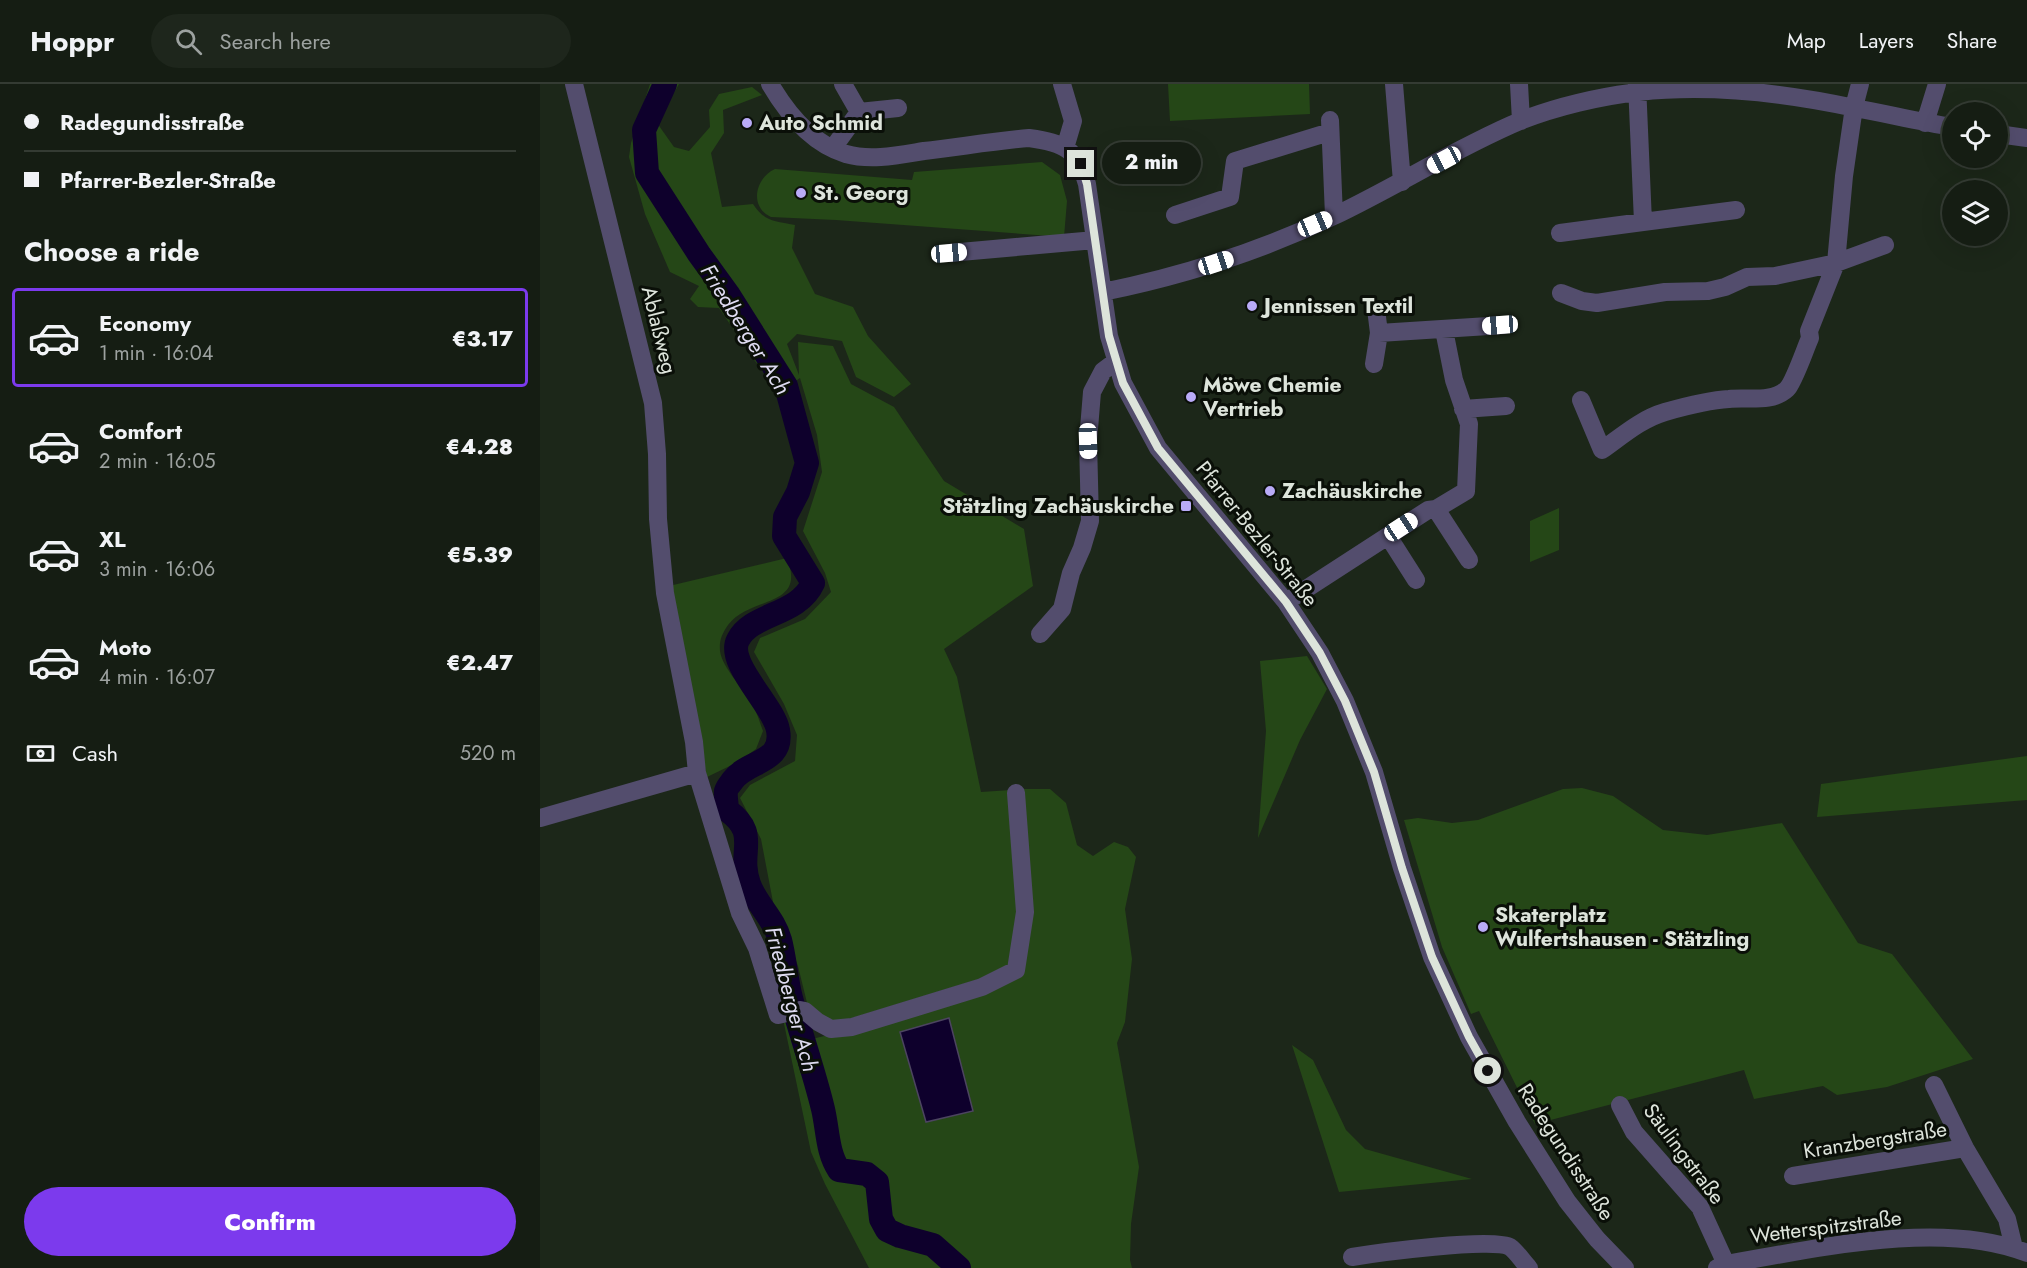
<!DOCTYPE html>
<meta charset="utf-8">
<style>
:root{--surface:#151d13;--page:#1e261c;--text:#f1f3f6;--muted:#9da2a0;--line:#343b33;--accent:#7c3aed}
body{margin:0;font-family:Jost,sans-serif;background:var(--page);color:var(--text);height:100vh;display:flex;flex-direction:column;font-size:22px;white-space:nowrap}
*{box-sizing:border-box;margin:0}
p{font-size:20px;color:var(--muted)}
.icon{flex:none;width:33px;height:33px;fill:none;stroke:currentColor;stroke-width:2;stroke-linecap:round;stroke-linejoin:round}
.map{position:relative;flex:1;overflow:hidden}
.side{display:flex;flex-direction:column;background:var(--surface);width:540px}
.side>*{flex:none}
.hud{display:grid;align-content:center;height:132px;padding:0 24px;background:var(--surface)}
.controls{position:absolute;left:1402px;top:18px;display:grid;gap:12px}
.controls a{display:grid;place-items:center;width:66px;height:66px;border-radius:50%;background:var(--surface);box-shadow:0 6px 24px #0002,0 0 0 2px var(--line);font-size:30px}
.end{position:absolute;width:27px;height:27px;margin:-14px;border:8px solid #dde4db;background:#111;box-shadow:0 0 0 3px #111}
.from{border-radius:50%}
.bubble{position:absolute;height:42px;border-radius:21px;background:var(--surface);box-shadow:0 6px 24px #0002,0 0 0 2px var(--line);font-size:20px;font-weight:800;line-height:42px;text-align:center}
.car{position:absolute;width:18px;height:36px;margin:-18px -9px;border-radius:8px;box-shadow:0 0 4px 2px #0007;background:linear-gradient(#fff 24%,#345 0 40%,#fff 0 76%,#345 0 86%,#fff 0)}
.hud b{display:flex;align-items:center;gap:21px;height:57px;font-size:22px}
.hud b+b{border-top:2px solid var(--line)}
.hud i{width:15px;height:15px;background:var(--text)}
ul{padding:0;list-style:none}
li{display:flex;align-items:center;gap:18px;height:99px;margin:0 12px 9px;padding:0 12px;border:3px solid transparent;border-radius:6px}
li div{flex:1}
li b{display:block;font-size:22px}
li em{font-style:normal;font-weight:800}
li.current{border-color:var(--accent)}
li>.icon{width:54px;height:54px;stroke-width:1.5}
h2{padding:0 24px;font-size:27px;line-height:72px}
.pay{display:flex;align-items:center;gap:15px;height:66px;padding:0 24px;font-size:22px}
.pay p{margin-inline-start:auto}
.primary-button{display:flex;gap:12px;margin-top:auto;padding:12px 24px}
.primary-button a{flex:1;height:69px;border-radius:36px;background:var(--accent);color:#fff;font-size:24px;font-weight:800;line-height:69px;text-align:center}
header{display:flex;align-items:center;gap:36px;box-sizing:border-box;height:84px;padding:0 30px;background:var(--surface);border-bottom:2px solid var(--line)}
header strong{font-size:28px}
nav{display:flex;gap:33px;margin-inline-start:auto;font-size:21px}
.search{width:420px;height:54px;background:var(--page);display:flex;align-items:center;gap:15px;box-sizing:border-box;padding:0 21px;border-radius:33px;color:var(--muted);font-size:22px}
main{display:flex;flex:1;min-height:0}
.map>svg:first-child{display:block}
</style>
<header>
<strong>Hoppr</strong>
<div class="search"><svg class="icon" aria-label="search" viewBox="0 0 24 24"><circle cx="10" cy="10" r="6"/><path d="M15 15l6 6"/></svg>Search here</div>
<nav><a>Map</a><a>Layers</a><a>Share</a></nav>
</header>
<main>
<section class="side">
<div class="hud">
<b><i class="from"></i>Radegundisstraße</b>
<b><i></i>Pfarrer-Bezler-Straße</b>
</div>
<h2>Choose a ride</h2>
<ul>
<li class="current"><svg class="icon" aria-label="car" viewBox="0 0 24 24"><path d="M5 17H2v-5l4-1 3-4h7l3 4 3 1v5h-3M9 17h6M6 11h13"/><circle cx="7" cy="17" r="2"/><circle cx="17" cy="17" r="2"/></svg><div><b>Economy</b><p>1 min · 16:04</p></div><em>€3.17</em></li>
<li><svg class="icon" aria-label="car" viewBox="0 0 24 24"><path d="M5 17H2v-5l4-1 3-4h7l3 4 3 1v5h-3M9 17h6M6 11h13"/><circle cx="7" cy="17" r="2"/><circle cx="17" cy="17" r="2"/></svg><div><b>Comfort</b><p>2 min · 16:05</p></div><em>€4.28</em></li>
<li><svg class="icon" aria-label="car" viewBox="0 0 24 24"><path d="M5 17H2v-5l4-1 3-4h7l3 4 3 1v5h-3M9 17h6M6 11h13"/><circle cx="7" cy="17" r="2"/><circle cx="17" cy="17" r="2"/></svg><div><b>XL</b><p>3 min · 16:06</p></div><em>€5.39</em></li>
<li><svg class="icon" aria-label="car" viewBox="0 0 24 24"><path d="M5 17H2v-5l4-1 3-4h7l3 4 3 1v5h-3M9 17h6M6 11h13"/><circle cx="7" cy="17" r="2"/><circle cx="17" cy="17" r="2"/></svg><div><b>Moto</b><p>4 min · 16:07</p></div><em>€2.47</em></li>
</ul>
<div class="pay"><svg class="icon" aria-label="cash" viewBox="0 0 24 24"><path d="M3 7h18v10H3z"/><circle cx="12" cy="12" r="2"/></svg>Cash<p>520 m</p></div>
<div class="primary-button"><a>Confirm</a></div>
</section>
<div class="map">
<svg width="1487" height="1184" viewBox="0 0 1487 1184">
<rect width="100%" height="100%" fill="#1c2719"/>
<!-- green -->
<path fill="#254717" d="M110,0H139L117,39L134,63L149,67L170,43L169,26L179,10L212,3L222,11L183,26L184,49L171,69L182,123L213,120C225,138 234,137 255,141L252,164L275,210L313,223L328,252L371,300L354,313L316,293L302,257L257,250L247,260L259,291L258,258L293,262L311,300L354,323L404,397L484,445L493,502L404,565L417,593L441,708L471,706L478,781L475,884L296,939L268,923L258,882L233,818L221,755L200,714L210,701L255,677L257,651L244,620L214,568L220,554L265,535L291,508L285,489L263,447L282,388L277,351L260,294L239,308L215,277L179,224L158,223L150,215L159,202L130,188L105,130L89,73L91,59Z
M628,0H769L770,30L630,37Z
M502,78L520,91L527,117L524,153L296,136L231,133C209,123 215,94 235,85L372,96L374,88Z
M1019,424V466L990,478V437Z
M247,474C267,525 210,511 188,541C182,550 179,556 180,567C182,584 205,606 213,621C217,629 220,639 223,647L216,665L198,678L167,693L131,525L129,502Z
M767,572L787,605L760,656L718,754L726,647L720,577Z
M1487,672V716L1277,733L1281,700Z
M1042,704L1073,712L1123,746L1167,751L1242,739L1318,859L1352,870L1433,975L1347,1003L1297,1011L1283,1002L1214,1015L1204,986L995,1040L939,927L931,930L902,863L864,736L878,734L912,739L938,736L1023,705Z
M479,705H510L526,719L537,761L553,772L574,758L588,763L596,773L585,825L592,875L585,938L577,959L599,1083L591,1140L590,1176L592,1184H329L285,1100L271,1068L243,935L253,932L280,1042L288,1081L303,1079L294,1075L285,1013L268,956L321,943L476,890Z
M752,961L773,976L806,1046L825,1065L932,1095L799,1108Z"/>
<!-- water -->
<path fill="#0e002c" stroke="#4c4460" stroke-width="1.5" d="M409,934L433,1027L386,1038L360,948Z"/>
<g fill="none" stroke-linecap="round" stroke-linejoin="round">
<!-- river -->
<path stroke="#0e002c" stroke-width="24" d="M125,0L104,46L107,89L159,170L188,210L246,302L267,379L258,408L245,433L244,452L273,499C258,532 211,529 198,556C186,579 234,622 238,646C244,679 208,676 193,696C191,699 187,703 186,707C185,713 187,720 187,726C221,751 197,766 209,800C216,820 234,834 240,856C245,875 246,895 251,914C261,951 274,988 283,1025C288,1046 287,1068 299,1086L327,1090L337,1098L341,1135L347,1146L360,1152L393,1161L419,1184"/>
<!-- minor -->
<path stroke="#534d6d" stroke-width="18" d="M34,0L113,319L117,370L118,435L125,509L154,658L157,689L200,829L217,864L238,931L260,926L265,927L278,938L291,945L312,943L442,903L476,886L485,828L476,709
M230,0C247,29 272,60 306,70C331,77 359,71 384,67C419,63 454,57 489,54C525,59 537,65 547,100L569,252L583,299L618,364L746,518L780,569L805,617L834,688L862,784L892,873L929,953L977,1038L1027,1117L1057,1155L1085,1184
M522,0L533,37L525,64
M854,0L862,98
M979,0L981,37
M319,28L358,24
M790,36L794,132
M1385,39L1397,0
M1458,50L1487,54
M293,64L319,28L303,0
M635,131L690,113L695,77L780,51L790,50
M1103,138L1196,126
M1020,149L1103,138L1097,0
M409,169L555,156
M563,208C642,192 721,167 794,132C857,102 916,64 980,37C1015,23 1061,12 1099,8C1171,0 1245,9 1315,24C1348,30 1380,38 1413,43
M1021,209L1042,217L1057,219L1125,208L1168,207L1185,203L1207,193L1235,192L1296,179L1345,161
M836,225L839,249
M834,280L839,249L964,241
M1041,316L1062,366C1082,352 1101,335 1125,328C1146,322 1168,316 1189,315C1208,313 1232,319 1247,305C1254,298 1265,265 1270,254L1269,247L1296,179L1304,92L1314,23L1320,0
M923,325L966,322
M896,425L929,476
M848,452L876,496
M746,518L888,426L896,425L926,407L929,340L914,296L904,246
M500,550L522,525L531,489L542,464L550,437L548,357L552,308L563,287L575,278
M0,734L157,689
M1394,1001L1425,1064L1467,1135L1474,1164
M1080,1021L1094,1048L1160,1123L1186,1180
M1253,1092L1425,1064
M812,1173C836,1169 955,1153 970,1163C977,1168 983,1178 989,1184
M1177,1184L1186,1180C1275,1165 1401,1135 1487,1169"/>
</g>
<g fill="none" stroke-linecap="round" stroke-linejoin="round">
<!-- route -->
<path stroke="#dde4db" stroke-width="8" d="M541,80L547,100L569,252L583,299L618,364L746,518L780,569L805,617L834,688L862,784L892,873L929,953L948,987"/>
</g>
<!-- markers -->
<g fill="#b9abf7" stroke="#0a0f08" stroke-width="2">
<circle cx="207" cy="39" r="6"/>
<circle cx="261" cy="109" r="6"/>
<circle cx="712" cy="222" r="6"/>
<circle cx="651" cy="313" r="6"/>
<circle cx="730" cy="407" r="6"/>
<rect x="640" y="416" width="12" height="12" rx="3"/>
<circle cx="943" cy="843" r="6"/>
</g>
<g text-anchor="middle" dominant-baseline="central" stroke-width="6" stroke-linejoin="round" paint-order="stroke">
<!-- poi labels -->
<g font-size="21" font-weight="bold" fill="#dde4db" stroke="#0a0f08" text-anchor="start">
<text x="219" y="39">Auto Schmid</text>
<text x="273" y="109">St. Georg</text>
<text x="724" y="222">Jennissen Textil</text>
<text x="663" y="301">Möwe Chemie<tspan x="663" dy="24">Vertrieb</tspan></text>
<text x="742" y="407">Zachäuskirche</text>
<text x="634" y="422" text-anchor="end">Stätzling Zachäuskirche</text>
<text x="955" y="831">Skaterplatz<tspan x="955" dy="24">Wulfertshausen - Stätzling</tspan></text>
</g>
<!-- street labels -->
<g font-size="21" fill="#dde4db" stroke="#0a0f08">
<text transform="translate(119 246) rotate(76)">Ablaßweg</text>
<text transform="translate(717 450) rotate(51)">Pfarrer-Bezler-Straße</text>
<text transform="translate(1335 1056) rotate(-9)">Kranzbergstraße</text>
<text transform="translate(1026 1068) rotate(57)">Radegundisstraße</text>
<text transform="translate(1144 1070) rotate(53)">Säulingstraße</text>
<text transform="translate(1286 1143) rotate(-7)">Wetterspitzstraße</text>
</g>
<!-- water labels -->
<g font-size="22" font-style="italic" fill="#dedbf1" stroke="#0a0f08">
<text transform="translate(206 245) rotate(58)">Friedberger Ach</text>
<text transform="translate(252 915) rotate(75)">Friedberger Ach</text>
</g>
</g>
</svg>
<div class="controls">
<a><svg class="icon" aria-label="locate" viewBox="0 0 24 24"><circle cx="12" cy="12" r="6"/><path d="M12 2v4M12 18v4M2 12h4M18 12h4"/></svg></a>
<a><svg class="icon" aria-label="layers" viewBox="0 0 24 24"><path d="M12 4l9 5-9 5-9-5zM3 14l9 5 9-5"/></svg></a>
</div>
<i class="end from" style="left:948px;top:987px"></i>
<i class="end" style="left:541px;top:80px"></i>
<div class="bubble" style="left:562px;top:58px;width:99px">2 min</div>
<i class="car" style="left:904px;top:76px;rotate:242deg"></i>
<i class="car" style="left:775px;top:140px;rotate:67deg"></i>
<i class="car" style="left:409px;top:169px;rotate:85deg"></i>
<i class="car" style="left:676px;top:179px;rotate:72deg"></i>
<i class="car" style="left:960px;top:241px;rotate:266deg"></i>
<i class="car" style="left:548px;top:357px;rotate:178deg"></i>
<i class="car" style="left:861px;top:443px;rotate:57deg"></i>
</div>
</main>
